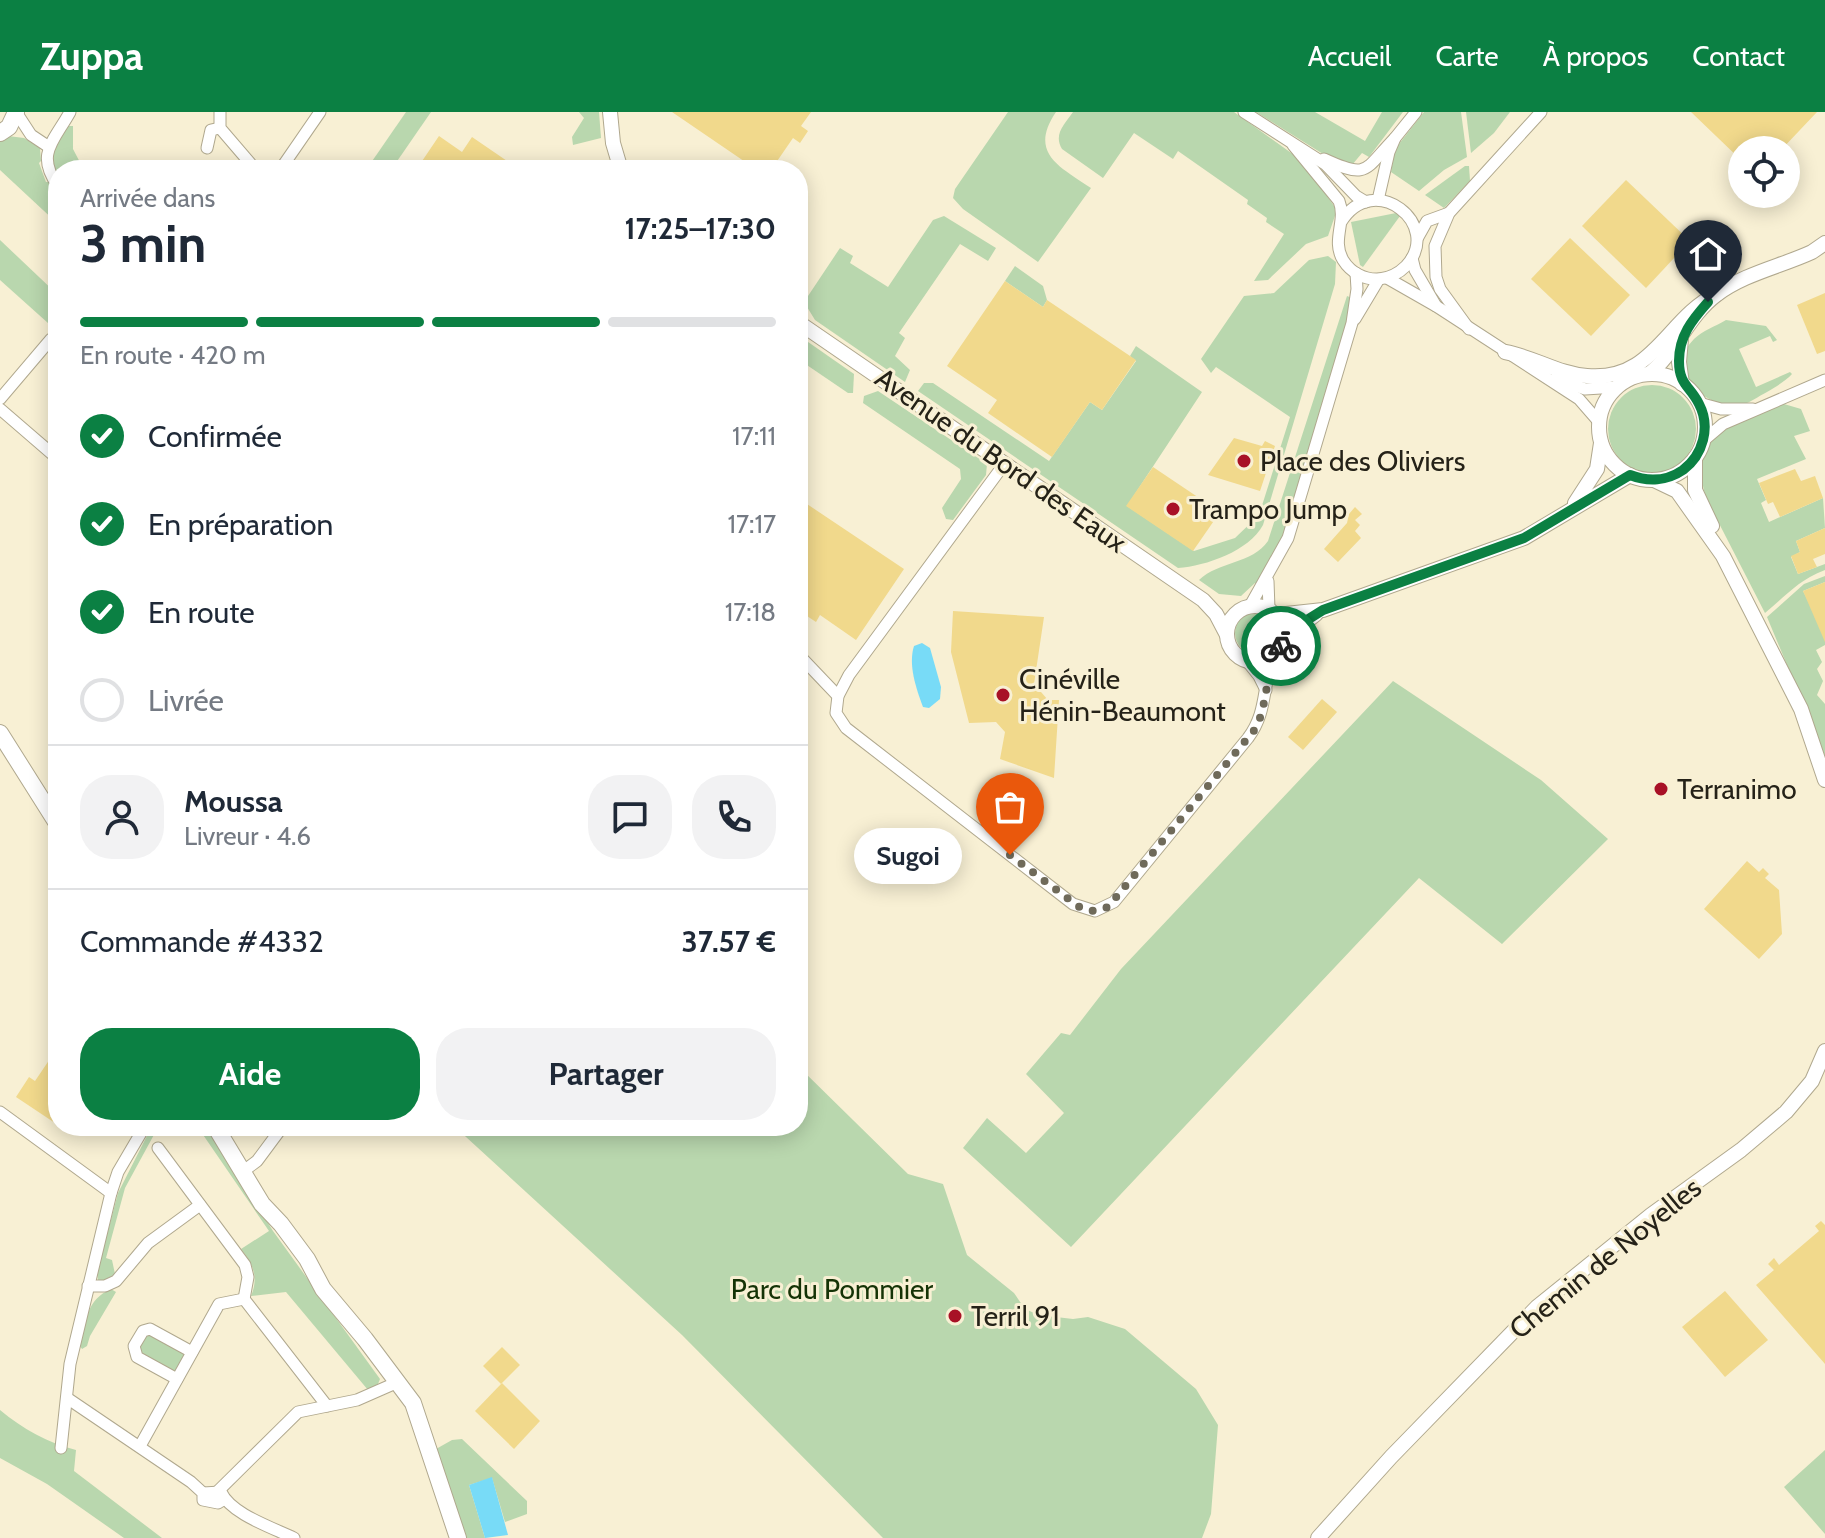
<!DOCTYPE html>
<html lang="fr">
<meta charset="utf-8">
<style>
body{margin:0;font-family:Cabin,sans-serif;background:#f2f2f3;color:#1f2937;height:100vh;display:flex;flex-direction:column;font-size:30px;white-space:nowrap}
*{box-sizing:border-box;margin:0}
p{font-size:26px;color:#747a83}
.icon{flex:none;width:44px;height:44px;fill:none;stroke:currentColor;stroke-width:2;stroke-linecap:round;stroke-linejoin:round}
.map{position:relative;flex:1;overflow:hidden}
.drawer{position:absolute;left:48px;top:48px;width:760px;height:976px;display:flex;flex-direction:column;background:#fff;border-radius:32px;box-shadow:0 4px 20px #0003}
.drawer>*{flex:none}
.controls{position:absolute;left:1728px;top:24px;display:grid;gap:16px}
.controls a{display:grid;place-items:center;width:72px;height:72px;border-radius:50%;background:#fff;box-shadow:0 4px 20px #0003;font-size:40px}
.pin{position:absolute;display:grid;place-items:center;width:68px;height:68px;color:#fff;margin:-82px -34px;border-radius:50% 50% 50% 0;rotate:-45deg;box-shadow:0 0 8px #0007}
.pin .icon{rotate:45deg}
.courier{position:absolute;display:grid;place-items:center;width:80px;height:80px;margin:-40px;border:6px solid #0b8043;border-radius:50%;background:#fff;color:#222;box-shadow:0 2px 10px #0007}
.bubble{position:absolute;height:56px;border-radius:28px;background:#fff;box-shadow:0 4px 20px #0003;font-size:26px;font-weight:800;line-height:56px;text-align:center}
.summary em{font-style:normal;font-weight:800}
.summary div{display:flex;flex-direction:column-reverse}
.summary{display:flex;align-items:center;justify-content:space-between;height:136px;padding:0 32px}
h1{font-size:52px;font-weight:800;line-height:60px}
.bar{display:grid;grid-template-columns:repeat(4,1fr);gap:12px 8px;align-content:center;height:96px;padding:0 32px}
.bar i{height:10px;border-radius:6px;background:#e0e1e3}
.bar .current{background:#0b8043}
.bar p{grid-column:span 4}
.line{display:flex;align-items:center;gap:20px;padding:0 32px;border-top:2px solid #e0e1e3}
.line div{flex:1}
.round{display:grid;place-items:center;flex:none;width:84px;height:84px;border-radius:32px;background:#f2f2f3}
ol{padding:0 32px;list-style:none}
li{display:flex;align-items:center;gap:24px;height:88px}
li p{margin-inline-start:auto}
li .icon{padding:8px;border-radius:50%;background:#0b8043;color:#fff;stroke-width:4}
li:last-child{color:#747a83}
li i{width:44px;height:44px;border:4px solid #e0e1e3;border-radius:50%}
.button{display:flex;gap:16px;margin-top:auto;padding:16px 32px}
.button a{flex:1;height:92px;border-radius:32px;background:#0b8043;color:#fff;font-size:32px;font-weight:800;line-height:92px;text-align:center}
.button a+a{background:#f2f2f3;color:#1f2937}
header{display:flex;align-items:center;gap:48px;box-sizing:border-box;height:112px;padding:0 40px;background:#0b8043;color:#fff}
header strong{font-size:38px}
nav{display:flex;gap:44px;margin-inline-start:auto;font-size:28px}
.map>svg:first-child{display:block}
.green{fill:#b9d7ae}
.water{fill:#78dbf7}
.building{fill:#f1d98c}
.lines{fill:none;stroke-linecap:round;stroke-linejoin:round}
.minor-casing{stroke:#b0a88e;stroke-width:13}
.tertiary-casing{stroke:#b0a88e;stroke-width:16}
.secondary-casing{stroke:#b0a88e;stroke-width:18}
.minor{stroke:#fff;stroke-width:11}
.tertiary{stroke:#fff;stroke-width:14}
.secondary{stroke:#fff;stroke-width:16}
.done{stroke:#6f6a5a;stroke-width:8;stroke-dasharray:0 14.4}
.route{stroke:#0b8043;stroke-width:10}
.poi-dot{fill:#a81126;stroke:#f8f0d4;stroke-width:3}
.labels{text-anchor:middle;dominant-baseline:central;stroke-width:6;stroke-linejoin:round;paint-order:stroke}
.street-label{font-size:28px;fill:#252218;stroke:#f8f0d4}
.poi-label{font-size:28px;fill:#252218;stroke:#f8f0d4;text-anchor:start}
.park-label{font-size:28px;fill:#153306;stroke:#f8f0d4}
</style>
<header>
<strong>Zuppa</strong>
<nav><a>Accueil</a><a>Carte</a><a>À propos</a><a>Contact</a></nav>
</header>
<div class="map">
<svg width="1825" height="1426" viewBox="0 0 1825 1426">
<rect width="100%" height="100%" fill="#f8f0d4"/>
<g class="green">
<path d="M406 0H431L391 58H366Z"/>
<path d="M579 0H599L601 26 573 33 572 25 584 6Z"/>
<path d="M1008 0H1056C1028 41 1060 55 1091 76L1038 150 963 97 953 86 955 77Z"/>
<path d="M1073 0H1234L1301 48 1337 98 1328 124 1306 132 1268 168 1254 169 1284 122 1266 110 1267 106 1247 92 1248 88 1178 39 1173 47 1134 21 1103 66 1062 37C1053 22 1065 12 1073 0Z"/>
<path d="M1256 0H1315L1365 29 1382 0H1403L1369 45 1362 41 1352 53 1331 47Z"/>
<path d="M1424 0H1461L1467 45 1444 58 1419 79 1391 60 1395 37Z"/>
<path d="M1466 0H1510L1494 21 1471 41Z"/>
<path d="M67 14H73V37L84 58H58V68C48 46 55 34 67 14Z"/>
<path d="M8 24 24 26 40 36 41 49 39 51 46 70H50L58 80V112L0 58V28Z"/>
<path d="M1465 54H1469L1470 69 1444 96 1425 83Z"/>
<path d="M1396 101 1400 104 1363 155 1360 153 1351 110Z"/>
<path d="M944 104 996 136 988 149 960 132 899 221 905 226 895 244 910 258 905 270 815 208 804 190 840 136 853 144 850 151 888 175 933 108Z"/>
<path d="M0 128 58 183V220L0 168Z"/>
<path d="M1328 144 1336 150 1335 172 1263 413C1249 439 1206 454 1178 456L918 279 924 271H933L1049 349 1090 290 1102 298 1136 249 1130 244 1136 234 1202 280 1127 394 1194 439 1235 426 1259 403 1290 305 1216 255 1211 261 1201 247 1244 184 1274 181 1309 148Z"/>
<path d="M1015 154 1043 174 1047 188 1043 195 1005 169Z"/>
<path d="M1347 184 1352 186 1350 206 1284 422 1259 472 1255 471 1241 484 1219 482 1199 468C1219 449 1252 452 1268 429Z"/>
<path d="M1726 208 1766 214 1777 228 1773 230 1770 224 1739 237 1756 275 1790 260 1792 262C1786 269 1775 275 1767 280 1759 284 1748 292 1739 294 1705 297 1663 258 1694 227 1702 219 1716 214 1726 208Z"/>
<path d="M798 223 854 262 853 281H848L798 247Z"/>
<circle cx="1652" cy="317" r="44"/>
<path d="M878 279 987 352 986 363 953 408 946 407 942 396 961 367 960 357 863 291 864 284Z"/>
<path d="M1784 292 1801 297 1810 319 1794 324 1806 347 1757 367 1766 388 1761 391 1769 410 1823 386 1825 416 1796 429 1800 440 1791 445 1798 462 1825 452V458C1797 469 1787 483 1765 501L1706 386C1686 321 1736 312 1784 292Z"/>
<path d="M1825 464V470L1803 479 1825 521V533L1816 538 1822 550 1817 557 1823 569 1817 583 1825 592V644L1767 505 1804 472Z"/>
<circle cx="1256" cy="521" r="21"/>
<path d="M1393 569 1541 668 1608 727 1502 832 1419 766 1071 1135 963 1036 987 1006 1026 1041 1064 1001 1026 962 1061 921 1070 923 1121 857Z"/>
<path d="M798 954 908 1062 943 1072 967 1143 1014 1181 1025 1197 1039 1203 1073 1207 1088 1205 1125 1217 1196 1277 1218 1313 1211 1402 1202 1426H883L682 1223 454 1014H798Z"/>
<path d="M152 1014H163L156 1019 125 1076 106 1146 112 1148 115 1162 107 1168H98L97 1161 118 1081Z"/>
<path d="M197 1014H207L273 1119 380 1267 378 1272 368 1278 286 1180 251 1184C259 1165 253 1152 241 1137L269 1119Z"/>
<path d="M111 1177 116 1180 90 1224 87 1234 82 1237 80 1234C86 1209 86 1188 111 1177Z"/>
<path d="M148 1220 188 1241 176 1262 138 1242 137 1238Z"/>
<path d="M0 1298C23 1317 48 1331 76 1338L74 1359 162 1426H124L47 1372 0 1346Z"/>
<path d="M462 1327 527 1389V1402L505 1410 492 1366 469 1373 485 1426H463L436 1337 452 1328Z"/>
<path d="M1825 1338V1422L1784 1375Z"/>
</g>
<g class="water">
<path d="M922 531 930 536 941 575 940 587 929 596 923 595C916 576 908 553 914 534Z"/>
<path d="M492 1365 508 1423 485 1426 469 1373Z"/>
</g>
<g class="building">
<path d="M672 0H811L801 14 808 19 800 31 793 26 771 58H757Z"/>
<path d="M1691 0H1817L1781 38H1742V49Z"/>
<path d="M439 24 462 40 472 25 510 51 505 58H416Z"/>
<path d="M1626 68 1690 129 1646 176 1582 114Z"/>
<path d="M1570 126 1630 183 1591 224 1531 167Z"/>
<path d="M1005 169 1043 195 1047 188 1136 248 1102 298 1090 290 1052 345 988 301 997 288 947 254Z"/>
<path d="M1825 181V239L1817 242 1797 193Z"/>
<path d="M1234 326 1262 334 1265 329 1275 334 1260 379 1208 363Z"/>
<path d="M1153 355 1220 400 1193 439 1126 394Z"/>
<path d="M1795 357 1801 369 1815 364 1823 386 1780 405 1773 390 1768 392 1759 371Z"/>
<path d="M798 386 904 457 856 528 820 503 816 510 798 498Z"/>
<path d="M1355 395 1362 402 1355 408 1360 413 1355 419 1361 426 1338 450 1324 437 1347 411 1349 402Z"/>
<path d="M1825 416V442L1813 447 1817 455 1798 462 1791 444 1800 440 1796 429Z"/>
<path d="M1825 470V530L1803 479Z"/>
<path d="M953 499 1044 505 1034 572 1048 588H1059L1054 666 1000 647 1005 620 996 610 969 611 951 540Z"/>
<path d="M1322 587 1337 600 1303 638 1288 625Z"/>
<path d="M1747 749 1759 760 1763 756 1769 762 1765 766 1779 778 1782 822 1759 847 1704 797Z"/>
<path d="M58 935V1013L16 985 29 965 35 969Z"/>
<path d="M1821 1109 1825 1113V1252L1756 1173 1774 1158 1768 1152 1774 1146 1779 1153 1819 1119 1815 1114Z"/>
<path d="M1725 1179 1768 1228 1725 1265 1682 1215Z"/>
<path d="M502 1235 520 1253 501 1272 483 1254Z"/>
<path d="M502 1271 540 1309 514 1337 475 1299Z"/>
</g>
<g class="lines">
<g class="minor-casing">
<g id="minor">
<path d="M16 0 31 23 49 35"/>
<path d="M220 0V16L256 58"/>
<path d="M1244 0 1325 52 1356 84 1366 90"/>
<path d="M1293 33 1339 89C1347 109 1331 128 1343 148 1351 161 1365 168 1379 167 1390 166 1399 161 1406 154 1444 113 1374 57 1341 110"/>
<path d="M207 36 211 18 220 16"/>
<path d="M1324 47C1369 68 1364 58 1395 26"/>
<path d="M280 58 320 0"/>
<path d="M58 74C35 42 54 29 70 0"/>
<path d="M1378 88 1389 40 1395 26 1416 0"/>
<path d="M1418 125 1427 109 1449 101"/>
<path d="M1412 146 1415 158 1436 194"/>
<path d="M1387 166 1436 194 1579 287 1599 310"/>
<path d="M1355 207 1379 167"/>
<path d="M1469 217 1440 177 1436 165 1435 134 1449 101 1541 0"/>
<path d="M1556 267 1585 277 1617 275"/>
<path d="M0 287 51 227"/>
<path d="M1699 291 1721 297H1753"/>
<path d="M0 297 58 347"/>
<path d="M1703 329 1723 312 1825 268"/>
<path d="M1005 351 849 563 838 584 836 601 846 616 1073 792 1095 799 1114 790 1248 626C1269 598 1261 572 1275 543"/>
<path d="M1268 469 1269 497"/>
<path d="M1250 494 1288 426 1352 211 1357 177 1356 161"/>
<path d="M798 542 838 584"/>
<path d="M1247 549 1259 564 1266 578"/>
<path d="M0 1000 111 1081"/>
<path d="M158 1036 245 1153 248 1165 244 1187"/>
<path d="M241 1061 257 1049 283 1014"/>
<path d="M88 1174H105L116 1169 148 1131 200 1093"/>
<path d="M244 1187 327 1294"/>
<path d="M177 1267 137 1245 134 1234 143 1219 150 1217 192 1240"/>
<path d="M67 1286 191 1370 203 1381V1388L218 1391 223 1388"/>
<path d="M140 1334 219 1192 244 1187"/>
<path d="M61 1336 70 1252 111 1081 118 1060 145 1014"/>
<path d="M218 1379 298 1300 357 1288 398 1270"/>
<path d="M203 1381 221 1380C231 1402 271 1415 294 1426"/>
</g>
</g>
<g class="tertiary-casing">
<g id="tertiary">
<path d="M610 0 613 31 621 58"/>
<path d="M798 210 1203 488 1216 502 1227 523"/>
<path d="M1681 227 1679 250 1682 272"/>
<path d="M1505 240C1534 245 1558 262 1587 264 1654 270 1667 206 1717 182"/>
<path d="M1649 262C1676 240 1688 204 1716 183 1743 162 1782 154 1812 140L1825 131"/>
<circle cx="1652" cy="315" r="53"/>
<path d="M1695 346V378L1712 414"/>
<path d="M1654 368 1677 379 1723 444 1801 597 1825 668"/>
<path d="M1575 391 1597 357 1601 331"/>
<circle cx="1255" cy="522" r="28"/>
<path d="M1277 503 1323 498 1524 426 1630 363"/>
<path d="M1283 528 1316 502"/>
<path d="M1318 1426 1391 1345 1537 1195 1651 1103 1741 1038 1786 1000 1812 969 1825 939"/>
</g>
</g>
<g class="secondary-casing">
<g id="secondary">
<path d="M0 21 9 15 16 0"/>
<path d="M0 621 58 713"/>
<path d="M215 1014 262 1092 281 1112 307 1147 323 1177 365 1227 413 1291 458 1426"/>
</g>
</g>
<use href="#minor" class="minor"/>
<use href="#tertiary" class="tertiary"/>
<use href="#secondary" class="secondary"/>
</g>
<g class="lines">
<path class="done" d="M1010 743 1082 797 1095 799 1108 795 1256 616C1269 588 1264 560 1281 534"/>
<path class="route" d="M1281 534 1299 513 1323 498 1524 426 1630 363C1648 370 1667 369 1683 358 1703 343 1711 315 1699 292 1690 274 1679 273 1679 249 1679 224 1692 208 1708 190"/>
</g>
<g class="poi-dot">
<circle cx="1244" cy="349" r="8"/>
<circle cx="1173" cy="397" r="8"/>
<circle cx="1003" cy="583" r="8"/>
<circle cx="1661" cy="677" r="8"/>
<circle cx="955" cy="1204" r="8"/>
</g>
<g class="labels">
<g class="street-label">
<text transform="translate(1001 348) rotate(35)">Avenue du Bord des Eaux</text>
<text transform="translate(1605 1146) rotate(-39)">Chemin de Noyelles</text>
</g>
<g class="poi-label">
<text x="1260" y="349">Place des Oliviers</text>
<text x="1189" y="397">Trampo Jump</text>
<text x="1019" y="567">Cinéville<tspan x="1019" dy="32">Hénin-Beaumont</tspan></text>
<text x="1677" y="677">Terranimo</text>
<text x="971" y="1204">Terril 91</text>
</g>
<g class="park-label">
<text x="832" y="1177">Parc du Pommier</text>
</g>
</g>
</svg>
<div class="controls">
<a><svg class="icon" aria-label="locate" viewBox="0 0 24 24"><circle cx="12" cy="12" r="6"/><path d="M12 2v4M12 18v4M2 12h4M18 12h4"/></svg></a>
</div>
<div class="pin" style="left:1010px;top:743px;background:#ea580c"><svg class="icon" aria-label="bag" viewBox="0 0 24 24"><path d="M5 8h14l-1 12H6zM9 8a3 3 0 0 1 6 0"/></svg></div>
<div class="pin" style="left:1708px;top:190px;background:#1f2937"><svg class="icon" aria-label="home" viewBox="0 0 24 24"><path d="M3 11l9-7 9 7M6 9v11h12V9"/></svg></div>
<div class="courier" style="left:1281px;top:534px"><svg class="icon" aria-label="bike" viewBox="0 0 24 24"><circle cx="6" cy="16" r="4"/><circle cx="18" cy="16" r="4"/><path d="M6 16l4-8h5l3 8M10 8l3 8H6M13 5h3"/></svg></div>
<div class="bubble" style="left:854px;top:716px;width:108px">Sugoi</div>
<section class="drawer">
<div class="summary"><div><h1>3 min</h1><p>Arrivée dans</p></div><em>17:25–17:30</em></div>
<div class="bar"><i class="current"></i><i class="current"></i><i class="current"></i><i></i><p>En route · 420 m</p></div>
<ol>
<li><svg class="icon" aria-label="check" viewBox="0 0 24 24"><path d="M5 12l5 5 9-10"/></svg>Confirmée<p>17:11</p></li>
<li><svg class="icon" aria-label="check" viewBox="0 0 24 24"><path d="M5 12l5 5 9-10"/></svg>En préparation<p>17:17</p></li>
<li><svg class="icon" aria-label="check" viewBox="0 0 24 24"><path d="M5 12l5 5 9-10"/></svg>En route<p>17:18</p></li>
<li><i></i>Livrée</li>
</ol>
<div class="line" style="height:144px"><a class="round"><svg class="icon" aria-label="person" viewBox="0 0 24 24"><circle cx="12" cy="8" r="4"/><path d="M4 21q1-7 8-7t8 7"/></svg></a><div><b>Moussa</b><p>Livreur · 4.6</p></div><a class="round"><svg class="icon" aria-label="chat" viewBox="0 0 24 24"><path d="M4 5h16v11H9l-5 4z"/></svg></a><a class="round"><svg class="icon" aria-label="phone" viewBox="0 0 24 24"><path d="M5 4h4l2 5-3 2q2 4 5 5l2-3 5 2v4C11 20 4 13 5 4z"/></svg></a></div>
<div class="line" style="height:104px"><div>Commande #4332</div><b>37.57 €</b></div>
<div class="button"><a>Aide</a><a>Partager</a></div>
</section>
</div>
